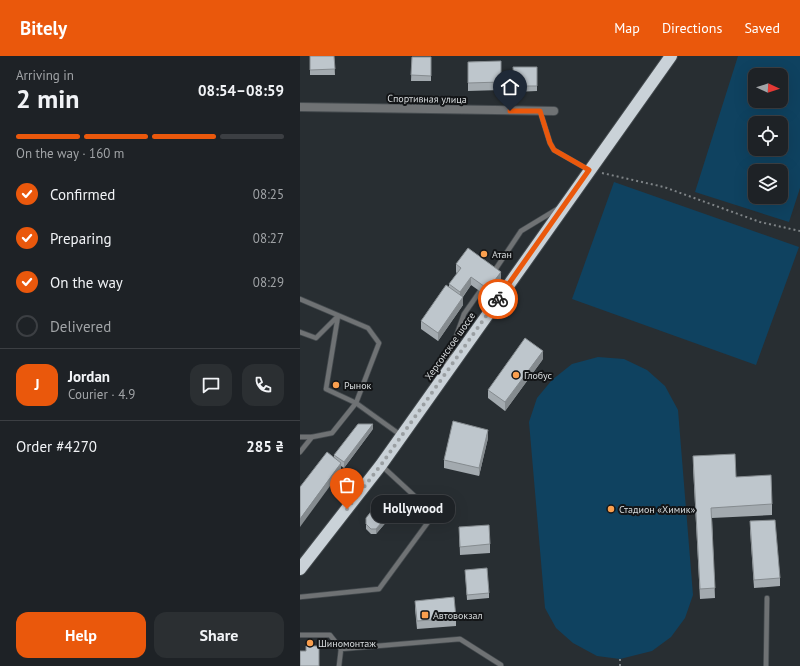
<!DOCTYPE html>
<meta charset="utf-8">
<style>
body{margin:0;font-family:"PT Sans",sans-serif;background:#2b2f32;color:#f1f3f6;height:100vh;display:flex;flex-direction:column;font-size:15px;white-space:nowrap}
*{box-sizing:border-box;margin:0}
p{font-size:13px;color:#a1a4a7}
.icon{flex:none;width:22px;height:22px;fill:none;stroke:currentColor;stroke-width:2;stroke-linecap:round;stroke-linejoin:round}
.map{position:relative;flex:1;overflow:hidden}
.sheet{display:flex;flex-direction:column;background:#1e2226;width:300px}
.sheet>*{flex:none}
.needle{width:26px;rotate:93deg}
.tools{position:absolute;left:448px;top:12px;display:grid;gap:8px}
.tools a{display:grid;place-items:center;width:40px;height:40px;border-radius:8px;background:#1e2226;box-shadow:0 4px 16px #0002,0 0 0 1px #3c3f43;font-size:20px}
.pin{position:absolute;display:grid;place-items:center;width:34px;height:34px;color:#fff;margin:-41px -17px;border-radius:50% 50% 50% 0;rotate:-45deg;box-shadow:0 0 4px #0007}
.pin .icon{rotate:45deg}
.courier{position:absolute;display:grid;place-items:center;width:40px;height:40px;margin:-20px;border:3px solid #ea580c;border-radius:50%;background:#fff;color:#222;box-shadow:0 1px 5px #0007}
.bubble{position:absolute;height:28px;border-radius:12px;background:#1e2226;box-shadow:0 4px 16px #0002,0 0 0 1px #3c3f43;font-size:13px;font-weight:800;line-height:28px;text-align:center}
.head em{font-style:normal;font-weight:800}
.head div{display:flex;flex-direction:column-reverse}
.head{display:flex;align-items:center;justify-content:space-between;height:68px;padding:0 16px}
h1{font-size:26px;font-weight:800;line-height:30px}
.bar{display:grid;grid-template-columns:repeat(4,1fr);gap:6px 4px;align-content:center;height:48px;padding:0 16px}
.bar i{height:5px;border-radius:3px;background:#3c3f43}
.bar .on{background:#ea580c}
.bar p{grid-column:span 4}
.line{display:flex;align-items:center;gap:10px;padding:0 16px;border-top:1px solid #3c3f43}
.line div{flex:1}
.round{display:grid;place-items:center;flex:none;width:42px;height:42px;border-radius:12px;background:#2b2f32}
ol{padding:0 16px;list-style:none}
li{display:flex;align-items:center;gap:12px;height:44px}
li p{margin-inline-start:auto}
li .icon{padding:4px;border-radius:50%;background:#ea580c;color:#fff;stroke-width:4}
li:last-child{color:#a1a4a7}
li i{width:22px;height:22px;border:2px solid #3c3f43;border-radius:50%}
.action{display:flex;gap:8px;margin-top:auto;padding:8px 16px}
.action a{flex:1;height:46px;border-radius:12px;background:#ea580c;color:#fff;font-size:16px;font-weight:800;line-height:46px;text-align:center}
.action a+a{background:#2b2f32;color:#f1f3f6}
header{display:flex;align-items:center;gap:24px;box-sizing:border-box;height:56px;padding:0 20px;background:#ea580c;color:#fff}
header strong{font-size:19px}
nav{display:flex;gap:22px;margin-inline-start:auto;font-size:14px}
main{display:flex;flex:1;min-height:0}
.map>svg:first-child{display:block}
.pitch{fill:#0f4260;fill-rule:evenodd}
.lines{fill:none;stroke-linecap:round;stroke-linejoin:round}
.lane-casing{stroke:#444a4e;stroke-width:6}
.street-casing{stroke:#444a4e;stroke-width:10}
.highway-casing{stroke:#444a4e;stroke-width:14}
.path{stroke:#7f8487;stroke-width:2;stroke-dasharray:2 3;stroke-linecap:butt}
.lane{stroke:#6f7274;stroke-width:4.5}
.street{stroke:#6f7274;stroke-width:8}
.highway{stroke:#cad2d8;stroke-width:12}
.wall{fill:#a3aaaf}
.shaded-wall{fill:#858b8f}
.building{fill:#bec6cc;stroke:#858b8f}
.done{stroke:#9a9fa2;stroke-width:4;stroke-dasharray:0 7.2}
.route{stroke:#ea580c;stroke-width:5}
.poi-dot{fill:#fa9f4e;stroke:#131517;stroke-width:1.5}
.labels{text-anchor:middle;dominant-baseline:central;stroke-width:4;stroke-linejoin:round;paint-order:stroke}
.street-label{font-size:10px;fill:#d8dcde;stroke:#131517}
.poi-label{font-size:10px;fill:#d8dcde;stroke:#131517;text-anchor:start}
</style>
<header>
<strong>Bitely</strong>
<nav><a>Map</a><a>Directions</a><a>Saved</a></nav>
</header>
<main>
<section class="sheet">
<div class="head"><div><h1>2 min</h1><p>Arriving in</p></div><em>08:54–08:59</em></div>
<div class="bar"><i class="on"></i><i class="on"></i><i class="on"></i><i></i><p>On the way · 160 m</p></div>
<ol>
<li><svg class="icon" aria-label="check" viewBox="0 0 24 24"><path d="M5 12l5 5 9-10"/></svg>Confirmed<p>08:25</p></li>
<li><svg class="icon" aria-label="check" viewBox="0 0 24 24"><path d="M5 12l5 5 9-10"/></svg>Preparing<p>08:27</p></li>
<li><svg class="icon" aria-label="check" viewBox="0 0 24 24"><path d="M5 12l5 5 9-10"/></svg>On the way<p>08:29</p></li>
<li><i></i>Delivered</li>
</ol>
<div class="line" style="height:72px"><b class="round" style="background:#ea580c;color:#fff">J</b><div><b>Jordan</b><p>Courier · 4.9</p></div><a class="round"><svg class="icon" aria-label="chat" viewBox="0 0 24 24"><path d="M4 5h16v11H9l-5 4z"/></svg></a><a class="round"><svg class="icon" aria-label="phone" viewBox="0 0 24 24"><path d="M5 4h4l2 5-3 2q2 4 5 5l2-3 5 2v4C11 20 4 13 5 4z"/></svg></a></div>
<div class="line" style="height:52px"><div>Order #4270</div><b>285 ₴</b></div>
<div class="action"><a>Help</a><a>Share</a></div>
</section>
<div class="map">
<svg width="500" height="610" viewBox="0 0 500 610">
<rect width="100%" height="100%" fill="#282e32"/>
<g class="pitch">
<path d="M438 0H500V132L489 166 395 136ZM455 19H481V45H455ZM455 67H481V93H455ZM455 115H481V141H455Z"/>
<path d="M314 126 499 191 456 309 272 243Z"/>
<path d="M298 301 324 303 347 314 365 330 378 354 393 539 385 562 371 581 352 595 320 603 297 600 273 587 256 572 245 552 229 366 237 342 252 324 272 308Z"/>
</g>
<g class="lines">
<g class="lane-casing">
<g id="lane">
<path d="M240 55 250 87 254 94 289 114"/>
<path d="M193 217 221 175 259 152"/>
<path d="M0 243 68 272 79 287 56 347 102 380"/>
<path d="M0 276 16 282 38 260 26 333 56 347 32 377 12 381 0 396"/>
<path d="M146 309 164 258 183 231"/>
<path d="M0 381H12"/>
<path d="M0 541 79 533 134 458 82 410"/>
<path d="M0 579H30L41 593"/>
<path d="M39 610 41 593 160 583 201 609V610"/>
<path d="M466 610 467 542"/>
</g>
</g>
<g class="street-casing">
<path id="street" d="M0 51 254 55"/>
</g>
<g class="highway-casing">
<path id="highway" d="M0 513 81 409 371 0"/>
</g>
<g class="path">
<path d="M302 117 364 131 460 166 500 175"/>
<path d="M320 610V603"/>
</g>
<use href="#lane" class="lane"/>
<use href="#street" class="street"/>
<use href="#highway" class="highway"/>
</g>
<g class="wall">
<path d="M10 0H34L35 19H10Z"/>
<path d="M112 1H131V25H111Z"/>
<path d="M201 5V34L168 35V6Z"/>
<path d="M213 11H237V35L214 36Z"/>
<path d="M156 208 201 224 188 241 171 229 163 241V249L138 285 121 273V265L149 232V228L157 218 156 216Z"/>
<path d="M243 303 205 355 188 342V334Z"/>
<path d="M73 373 44 412 41 410V415L34 401V399Z"/>
<path d="M188 382 179 420 144 412V404Z"/>
<path d="M393 400 436 421 472 448V459L412 462 415 542 400 543 393 411Z"/>
<path d="M94 457 76 478H71L66 473V468Z"/>
<path d="M450 465 480 522V530L454 532 450 474Z"/>
<path d="M159 471 190 488V497L160 499Z"/>
<path d="M165 514 189 537V542L167 544Z"/>
<path d="M115 545 156 562V570L117 573 115 553Z"/>
</g>
<g class="shaded-wall">
<path d="M201 216V224L188 241V233Z"/>
<path d="M171 221V229L160 244V236Z"/>
<path d="M163 241V249L138 285V277Z"/>
<path d="M243 295V303L205 355V346Z"/>
<path d="M73 368V373L44 412V406Z"/>
<path d="M188 374V382L179 420V412Z"/>
<path d="M41 407V415L0 471V463Z"/>
<path d="M94 452V457L76 478V473Z"/>
</g>
<g class="building">
<path d="M10 0H34L35 13 10 14Z"/>
<path d="M112 1H131V20L111 19Z"/>
<path d="M201 5V26L168 27V6Z"/>
<path d="M213 11H237V30H214Z"/>
<path d="M168 192 201 216 188 233 171 221 160 236 149 228 161 212 156 208Z"/>
<path d="M146 229 163 241 138 277 121 265Z"/>
<path d="M225 282 243 295 205 346 188 334Z"/>
<path d="M153 365 188 374 179 412 144 404Z"/>
<path d="M58 368H73L44 406 34 399Z"/>
<path d="M27 396 41 407 0 463V431Z"/>
<path d="M435 398 436 421 471 419 472 448 411 452 415 532 400 533 393 400Z"/>
<path d="M88 442 93 446 94 452 76 473H71L66 468V462L81 443Z"/>
<path d="M475 464 480 522 454 524 450 465Z"/>
<path d="M189 469 190 488 160 491 159 471Z"/>
<path d="M187 512 189 537 167 539 165 514Z"/>
<path d="M154 541 156 562 117 565 115 545Z"/>
<path d="M6 590H19V610H0V595H6Z"/>
</g>
<g class="lines">
<path class="done" d="M47 453 81 409 198 243"/>
<path class="route" d="M198 243 289 114 254 94 250 87 240 55H210"/>
</g>
<g class="poi-dot">
<circle cx="184" cy="198" r="4"/>
<circle cx="216" cy="319" r="4"/>
<circle cx="36" cy="329" r="4"/>
<circle cx="311" cy="453" r="4"/>
<rect x="121" y="555" width="8" height="8" rx="2"/>
<circle cx="10" cy="587" r="4"/>
</g>
<g class="labels">
<g class="street-label">
<text transform="translate(127 43) rotate(1)">Спортивная улица</text>
<text transform="translate(150 290) rotate(-55)">Херсонское шоссе</text>
</g>
<g class="poi-label">
<text x="192" y="198">Атан</text>
<text x="224" y="319">Глобус</text>
<text x="44" y="329">Рынок</text>
<text x="319" y="453">Стадион «Химик»</text>
<text x="133" y="559">Автовокзал</text>
<text x="18" y="587">Шиномонтаж</text>
</g>
</g>
</svg>
<div class="tools">
<a><svg class="needle" viewBox="-14 -14 28 28"><path d="M0-13l5 13h-10z" fill="#e53935"/><path d="M0 13l5-13h-10z" fill="#a1a4a7"/></svg></a>
<a><svg class="icon" aria-label="locate" viewBox="0 0 24 24"><circle cx="12" cy="12" r="6"/><path d="M12 2v4M12 18v4M2 12h4M18 12h4"/></svg></a>
<a><svg class="icon" aria-label="layers" viewBox="0 0 24 24"><path d="M12 4l9 5-9 5-9-5zM3 14l9 5 9-5"/></svg></a>
</div>
<div class="pin" style="left:47px;top:453px;background:#ea580c"><svg class="icon" aria-label="bag" viewBox="0 0 24 24"><path d="M5 8h14l-1 12H6zM9 8a3 3 0 0 1 6 0"/></svg></div>
<div class="pin" style="left:210px;top:55px;background:#1f2937"><svg class="icon" aria-label="home" viewBox="0 0 24 24"><path d="M3 11l9-7 9 7M6 9v11h12V9"/></svg></div>
<div class="courier" style="left:198px;top:243px"><svg class="icon" aria-label="bike" viewBox="0 0 24 24"><circle cx="6" cy="16" r="4"/><circle cx="18" cy="16" r="4"/><path d="M6 16l4-8h5l3 8M10 8l3 8H6M13 5h3"/></svg></div>
<div class="bubble" style="left:71px;top:439px;width:84px">Hollywood</div>
</div>
</main>
